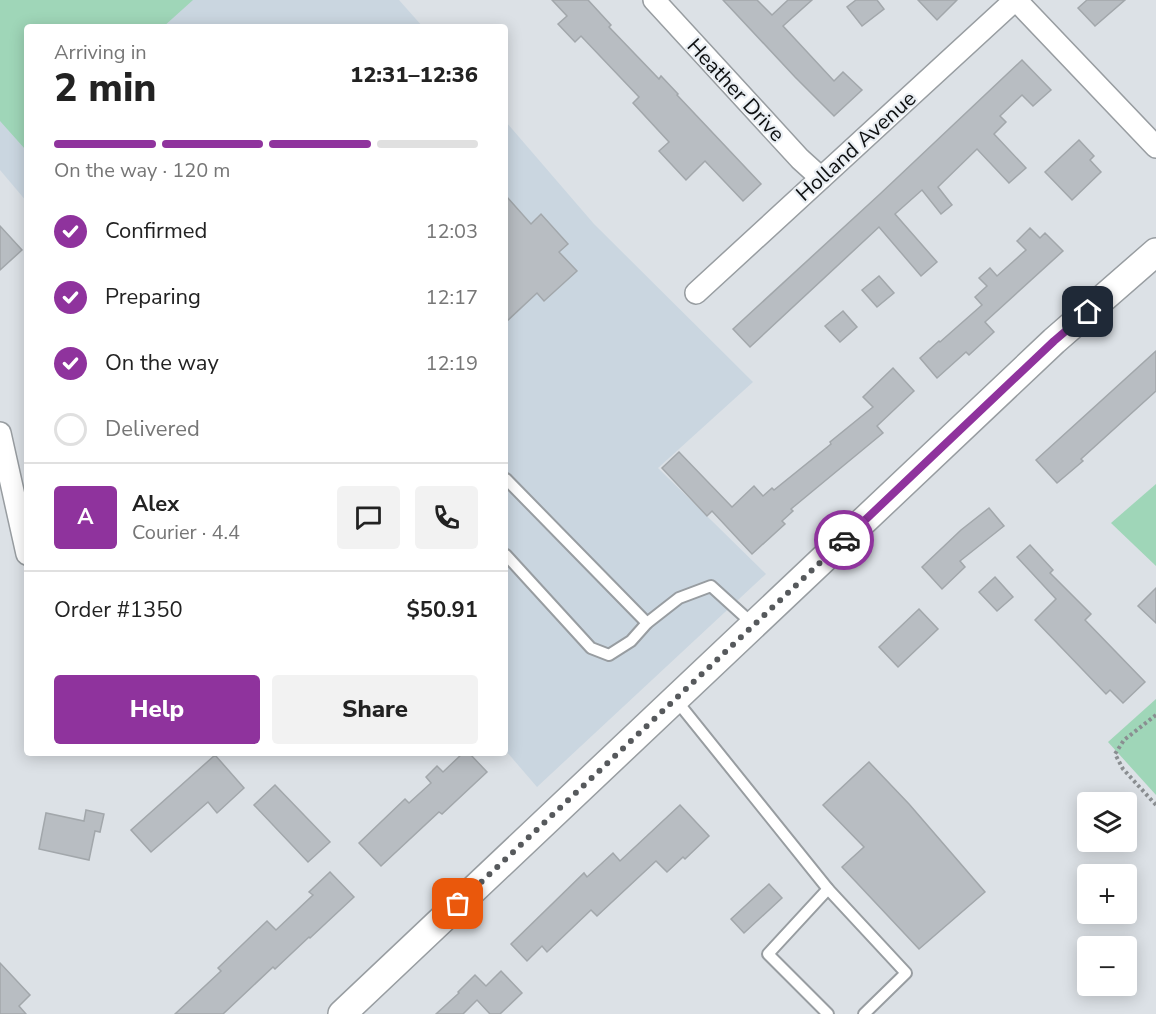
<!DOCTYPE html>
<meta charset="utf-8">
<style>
body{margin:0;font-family:"Nunito Sans",sans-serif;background:#f2f2f2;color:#222;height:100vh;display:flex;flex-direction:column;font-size:22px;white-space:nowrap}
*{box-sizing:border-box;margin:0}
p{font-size:20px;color:#767676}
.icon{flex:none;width:33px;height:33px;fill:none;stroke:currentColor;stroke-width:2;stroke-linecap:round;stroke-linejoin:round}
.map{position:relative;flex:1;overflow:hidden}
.details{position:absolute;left:24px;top:24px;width:484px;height:732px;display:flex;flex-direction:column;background:#fff;border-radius:6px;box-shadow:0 3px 15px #0003}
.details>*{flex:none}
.controls{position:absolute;left:1077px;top:792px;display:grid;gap:12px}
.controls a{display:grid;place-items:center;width:60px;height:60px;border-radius:6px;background:#fff;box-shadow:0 3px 15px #0003;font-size:30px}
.pin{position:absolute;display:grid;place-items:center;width:51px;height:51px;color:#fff;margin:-26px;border-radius:12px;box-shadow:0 3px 9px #0006}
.courier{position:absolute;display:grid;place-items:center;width:60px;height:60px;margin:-30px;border:4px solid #8f339d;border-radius:50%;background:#fff;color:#222;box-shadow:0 2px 8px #0007}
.head em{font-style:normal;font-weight:800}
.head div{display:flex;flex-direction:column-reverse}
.head{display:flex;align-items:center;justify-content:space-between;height:102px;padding:0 30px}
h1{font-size:39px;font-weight:800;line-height:45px}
.bar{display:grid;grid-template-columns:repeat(4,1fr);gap:9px 6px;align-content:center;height:72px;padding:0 30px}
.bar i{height:8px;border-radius:4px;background:#e0e0e0}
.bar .active{background:#8f339d}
.bar p{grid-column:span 4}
.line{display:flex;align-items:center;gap:15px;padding:0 30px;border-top:2px solid #e0e0e0}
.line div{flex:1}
.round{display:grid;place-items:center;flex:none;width:63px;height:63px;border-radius:6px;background:#f2f2f2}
ol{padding:0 30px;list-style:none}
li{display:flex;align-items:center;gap:18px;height:66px}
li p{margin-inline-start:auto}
li .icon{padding:6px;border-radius:50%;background:#8f339d;color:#fff;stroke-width:4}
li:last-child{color:#767676}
li i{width:33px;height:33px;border:3px solid #e0e0e0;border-radius:50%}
.cta{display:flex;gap:12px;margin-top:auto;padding:12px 30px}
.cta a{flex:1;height:69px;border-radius:6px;background:#8f339d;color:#fff;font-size:24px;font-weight:800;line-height:69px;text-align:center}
.cta a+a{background:#f2f2f2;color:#222}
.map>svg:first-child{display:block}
.built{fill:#cad6e0}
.green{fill:#9fd6b8}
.building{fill:#b8bdc2;stroke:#a2a7ab;stroke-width:1.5}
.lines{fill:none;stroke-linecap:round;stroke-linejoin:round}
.service-casing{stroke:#989da1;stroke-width:14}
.minor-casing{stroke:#989da1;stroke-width:24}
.tertiary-casing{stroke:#989da1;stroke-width:30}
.path{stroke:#8a8e91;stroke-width:4;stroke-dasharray:3 3;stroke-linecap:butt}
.service{stroke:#fff;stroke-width:10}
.minor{stroke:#fff;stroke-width:21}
.tertiary{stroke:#fff;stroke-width:27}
.done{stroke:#56595c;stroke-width:6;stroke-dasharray:0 10.8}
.route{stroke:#8f339d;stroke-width:8}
.labels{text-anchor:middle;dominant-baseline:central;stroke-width:4.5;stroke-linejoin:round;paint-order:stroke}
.street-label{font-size:21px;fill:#0e1011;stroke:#e9eef3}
</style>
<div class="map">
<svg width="1156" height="1014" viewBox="0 0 1156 1014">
<rect width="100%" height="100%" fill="#dce1e6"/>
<g class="built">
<path d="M0 0H399L423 27H27V202L0 170Z"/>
<path d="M506 122 594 224 753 382 658 468 766 574 537 787 506 751Z"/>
</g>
<g class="green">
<path d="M0 0H193L163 27H27V147L25 149 0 121Z"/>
<path d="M1156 484V566L1111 523Z"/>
<path d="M1156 699V795L1108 742Z"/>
</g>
<g class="building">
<path d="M552 0H588L611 25 609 27 659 79 661 76 678 94 677 95 761 184 743 201 705 161 686 180 659 151 669 142 633 103 639 97 581 36 575 42 558 24 567 16Z"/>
<path d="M723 0H757L772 15 788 0H812L783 26 834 81 843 72 862 90 834 116 795 77Z"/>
<path d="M856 0H877L884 9 862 26 847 7Z"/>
<path d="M918 0H957L937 20Z"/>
<path d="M1087 0H1125L1095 26 1078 8Z"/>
<path d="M1022 60 1051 90 1033 106 1022 95 1000 116 1006 122 994 134 1026 168 1009 183 977 149 938 187 952 205 941 214 922 190 895 214 937 262 921 276 879 227 750 347 733 329 880 194Z"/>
<path d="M1079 140 1094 156 1090 160 1101 172 1072 200 1045 172Z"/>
<path d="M506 196 531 224 541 214 568 244 559 252 577 271 544 301 537 293 506 322Z"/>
<path d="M0 226 22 250 0 270Z"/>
<path d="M1030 228 1040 238 1045 233 1063 251 985 322 994 332 969 355 966 352 937 378 920 358 939 341 940 342 982 305 975 297 987 286 979 278 990 268 997 276 1026 250 1017 241Z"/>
<path d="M879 276 894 293 877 307 862 290Z"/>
<path d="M843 311 857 327 840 342 825 326Z"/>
<path d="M1156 351V391L1081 459 1083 461 1057 483 1036 460Z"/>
<path d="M893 368 914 391 877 426 883 433 791 509 793 511 782 521 785 524 752 554 712 511 707 516 662 468 679 452 732 507 754 486 763 496 772 488 774 490 831 444 830 442 873 407 863 397Z"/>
<path d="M989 508 1004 526 960 561 965 567 942 589 922 567 961 530Z"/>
<path d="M1030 545 1053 570 1050 573 1091 614 1085 620 1145 682 1123 703 1110 690 1106 694 1035 620 1056 599 1017 557Z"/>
<path d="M995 577 1013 597 997 611 979 592Z"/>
<path d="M1156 588V623L1138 606Z"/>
<path d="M919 609 938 629 898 667 879 647Z"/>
<path d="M463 753H469L487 772 442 814 439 812 381 866 359 843 405 799 409 803 431 783 426 777 437 766 443 772Z"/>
<path d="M215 755 244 788 217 813 208 802 151 852 131 830Z"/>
<path d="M869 762 909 804 985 892 919 949 842 867 864 847 823 805Z"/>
<path d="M275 785 330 842 308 862 254 805Z"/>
<path d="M680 805 709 836 685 859 683 857 667 872 656 861 597 916 591 910 547 952 542 946 527 961 511 944 584 873 587 877 613 853 620 861Z"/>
<path d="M86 810 104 814 100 832 95 831 89 860 39 849 46 813 84 821Z"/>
<path d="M330 872 354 897 310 938 309 937 275 969 273 967 223 1014H175L221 971 218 968 267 921 276 930 313 895 309 892Z"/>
<path d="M769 884 782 898 744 933 731 919Z"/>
<path d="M0 963 30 995 19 1006 26 1014H0Z"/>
<path d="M501 971 522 993 500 1014H490L477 1000 463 1014H436L459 993 458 992 475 975 486 986Z"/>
</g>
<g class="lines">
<g class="service-casing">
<g id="service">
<path d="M506 479 647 623"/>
<path d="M506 555 591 648 609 655 631 641 647 623 679 598 711 586 754 625"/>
<path d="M676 700 828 889 906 973 864 1014"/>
<path d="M828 1014 768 954 828 889"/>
</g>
</g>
<g class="minor-casing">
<g id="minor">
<path d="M654 0 800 159 821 178"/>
<path d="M1016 0 1156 147"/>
<path d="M696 293 1015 0"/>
<path d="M0 433 27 554"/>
</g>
</g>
<g class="tertiary-casing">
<path id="tertiary" d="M342 1014 1054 341 1156 252"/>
</g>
<path class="path" d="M1156 715 1124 740 1115 754 1123 769 1156 805"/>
<use href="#service" class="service"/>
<use href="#minor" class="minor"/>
<use href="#tertiary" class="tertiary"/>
</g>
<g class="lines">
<path class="done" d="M458 904 844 540"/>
<path class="route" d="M844 540 1054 341 1088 312"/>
</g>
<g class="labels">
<g class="street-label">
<text transform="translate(736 90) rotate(47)">Heather Drive</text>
<text transform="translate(856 146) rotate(-42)">Holland Avenue</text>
</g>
</g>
</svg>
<div class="controls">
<a><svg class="icon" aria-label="layers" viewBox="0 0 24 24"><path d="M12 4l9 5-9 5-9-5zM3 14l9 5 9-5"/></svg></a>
<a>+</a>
<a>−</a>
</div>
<div class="pin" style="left:458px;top:904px;background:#ea580c"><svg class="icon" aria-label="bag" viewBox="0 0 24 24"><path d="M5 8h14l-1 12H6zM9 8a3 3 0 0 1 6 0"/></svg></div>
<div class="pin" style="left:1088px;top:312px;background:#1f2937"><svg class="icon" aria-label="home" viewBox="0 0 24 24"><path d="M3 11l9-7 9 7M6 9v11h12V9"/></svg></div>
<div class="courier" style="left:844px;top:540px"><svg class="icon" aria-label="car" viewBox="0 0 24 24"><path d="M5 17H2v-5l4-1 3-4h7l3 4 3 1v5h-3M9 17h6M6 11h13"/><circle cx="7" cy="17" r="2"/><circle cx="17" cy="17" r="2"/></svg></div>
<section class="details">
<div class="head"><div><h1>2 min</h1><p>Arriving in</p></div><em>12:31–12:36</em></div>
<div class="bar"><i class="active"></i><i class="active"></i><i class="active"></i><i></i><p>On the way · 120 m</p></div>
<ol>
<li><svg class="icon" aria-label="check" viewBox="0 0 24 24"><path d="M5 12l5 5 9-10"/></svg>Confirmed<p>12:03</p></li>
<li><svg class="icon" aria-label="check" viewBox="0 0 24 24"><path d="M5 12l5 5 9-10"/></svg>Preparing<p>12:17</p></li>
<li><svg class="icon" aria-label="check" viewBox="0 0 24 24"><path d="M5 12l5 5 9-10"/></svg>On the way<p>12:19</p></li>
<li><i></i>Delivered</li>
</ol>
<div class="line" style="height:108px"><b class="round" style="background:#8f339d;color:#fff">A</b><div><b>Alex</b><p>Courier · 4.4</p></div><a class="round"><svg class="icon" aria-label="chat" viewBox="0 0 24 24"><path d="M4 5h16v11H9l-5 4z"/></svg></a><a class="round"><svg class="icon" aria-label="phone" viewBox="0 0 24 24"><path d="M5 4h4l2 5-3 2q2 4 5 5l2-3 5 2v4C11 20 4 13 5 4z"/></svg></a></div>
<div class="line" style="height:78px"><div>Order #1350</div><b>$50.91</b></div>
<div class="cta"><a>Help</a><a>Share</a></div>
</section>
</div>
